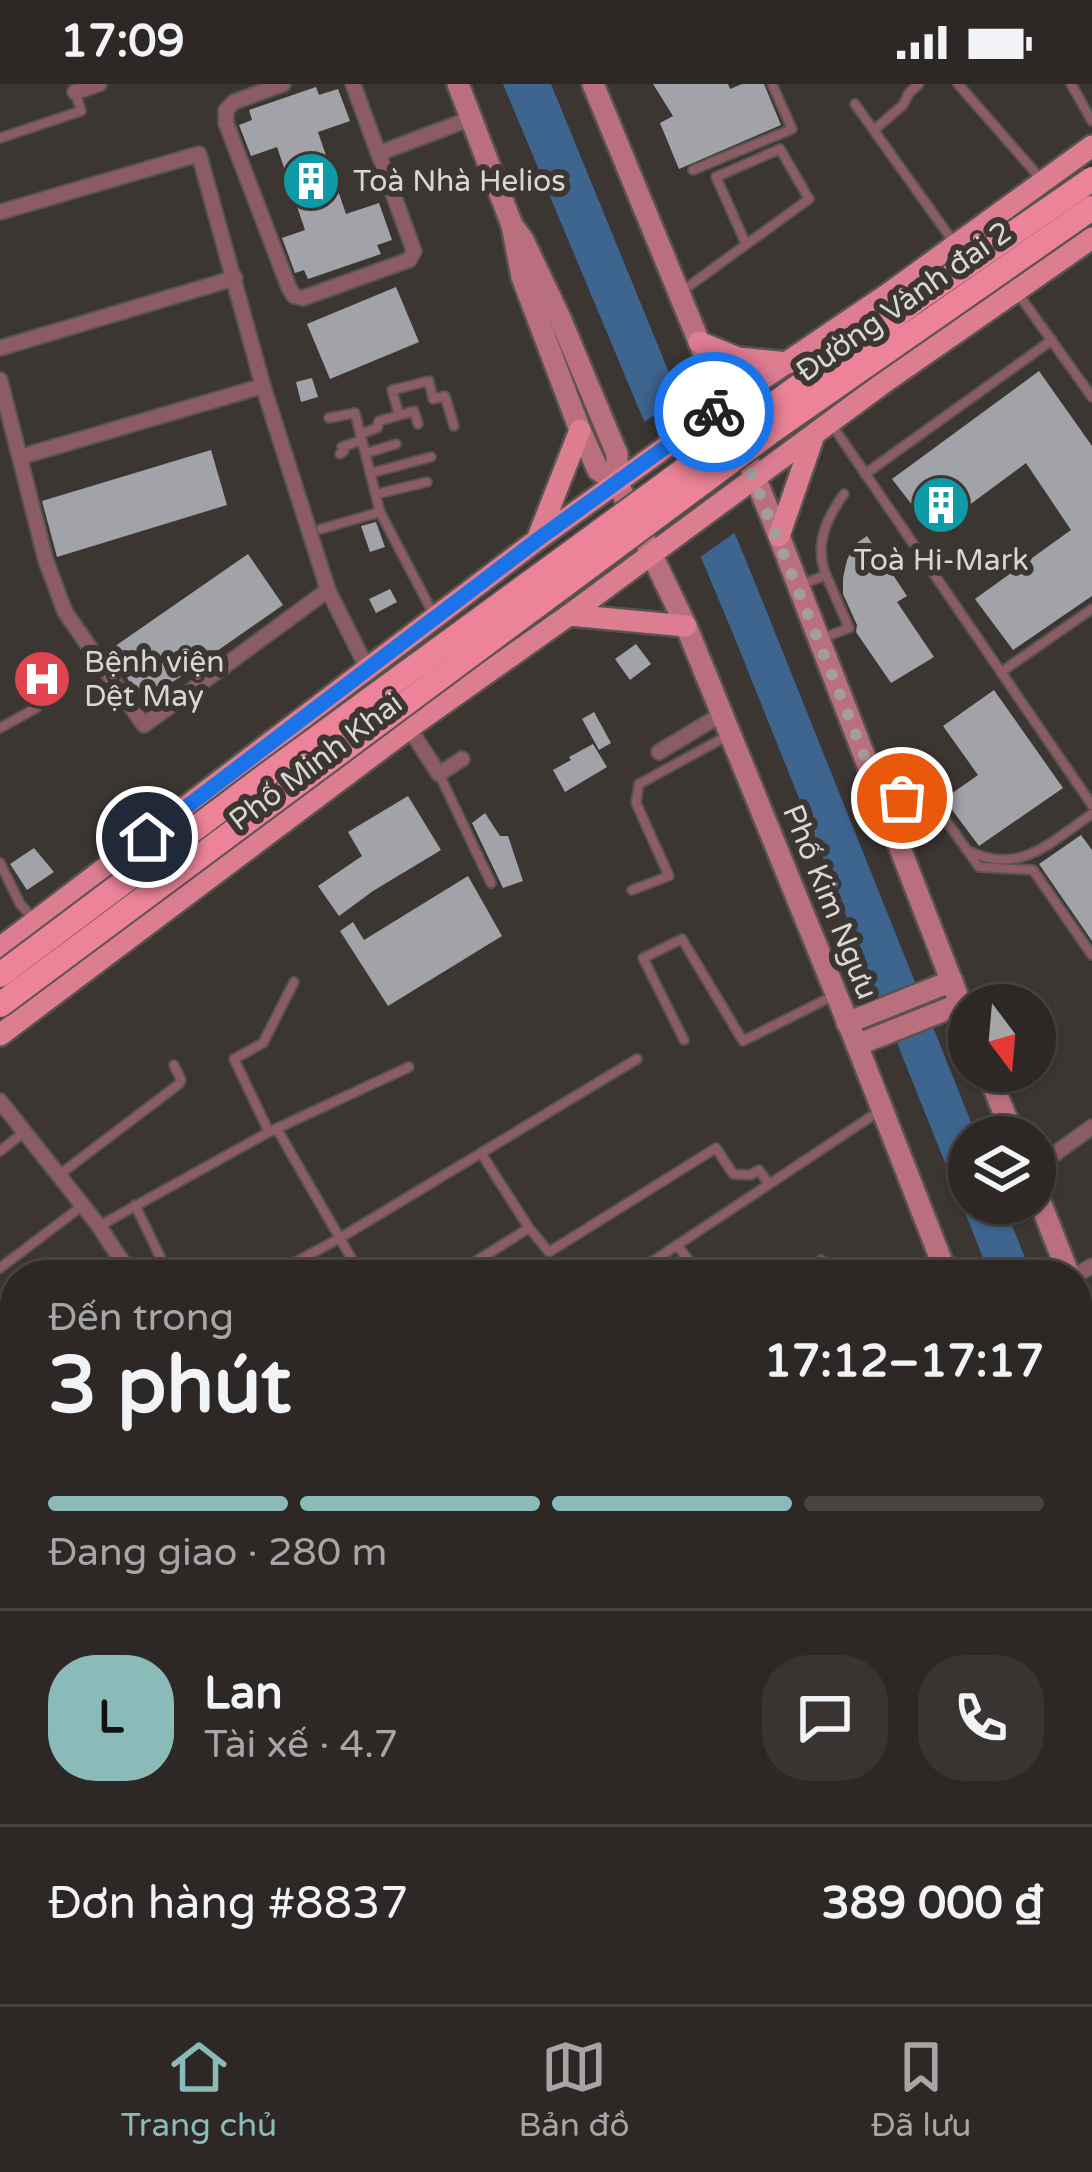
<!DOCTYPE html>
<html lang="vi">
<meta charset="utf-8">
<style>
body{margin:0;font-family:"Varela Round",sans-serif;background:#393432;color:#f1f3f6;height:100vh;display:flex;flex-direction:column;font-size:45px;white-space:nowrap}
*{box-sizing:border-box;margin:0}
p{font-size:39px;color:#a7a6a7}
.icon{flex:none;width:66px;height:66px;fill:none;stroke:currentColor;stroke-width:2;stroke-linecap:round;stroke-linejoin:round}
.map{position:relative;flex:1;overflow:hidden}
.sheet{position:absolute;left:0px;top:1176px;width:1092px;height:744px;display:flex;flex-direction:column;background:#2d2826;border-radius:48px 48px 0 0;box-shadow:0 3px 9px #0004,0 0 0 3px #484443}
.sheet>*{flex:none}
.needle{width:78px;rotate:164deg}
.controls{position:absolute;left:948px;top:900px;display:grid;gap:24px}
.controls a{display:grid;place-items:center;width:108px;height:108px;border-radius:50%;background:#2d2826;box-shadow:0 3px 9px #0004,0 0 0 3px #484443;font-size:60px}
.pin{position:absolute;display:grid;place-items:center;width:102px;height:102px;color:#fff;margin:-51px;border:6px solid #fff;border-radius:50%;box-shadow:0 3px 12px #0007}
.courier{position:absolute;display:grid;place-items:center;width:120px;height:120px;margin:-60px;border:9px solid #1a73e8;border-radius:50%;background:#fff;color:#222;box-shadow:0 3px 15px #0007}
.headline em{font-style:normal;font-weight:800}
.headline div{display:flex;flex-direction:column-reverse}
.headline{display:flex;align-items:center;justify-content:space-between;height:204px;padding:0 48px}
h1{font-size:78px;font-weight:800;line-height:90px}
.bar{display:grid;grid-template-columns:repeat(4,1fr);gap:18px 12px;align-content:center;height:144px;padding:0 48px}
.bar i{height:15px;border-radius:9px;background:#484443}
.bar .current{background:#8bbbb9}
.bar p{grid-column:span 4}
.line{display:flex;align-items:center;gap:30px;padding:0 48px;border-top:3px solid #484443}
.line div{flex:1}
.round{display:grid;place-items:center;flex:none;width:126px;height:126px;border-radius:48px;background:#393432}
.status{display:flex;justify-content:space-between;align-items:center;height:84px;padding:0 60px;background:#2d2826;direction:ltr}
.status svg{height:33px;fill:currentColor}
.dock{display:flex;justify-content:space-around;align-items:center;height:168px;border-top:3px solid #484443;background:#2d2826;font-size:33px;color:#a7a6a7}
.dock a{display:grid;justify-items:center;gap:6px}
.dock .current{color:#8bbbb9}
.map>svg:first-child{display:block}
.water{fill:#3e658f}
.pier{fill:#3c3633}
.building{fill:#a2a2a9}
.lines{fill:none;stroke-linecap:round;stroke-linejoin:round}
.service-casing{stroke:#585350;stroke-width:12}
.minor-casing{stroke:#585350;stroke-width:18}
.secondary-casing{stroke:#585350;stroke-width:26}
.primary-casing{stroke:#585350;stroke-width:26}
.service{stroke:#8c5c64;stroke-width:8}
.minor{stroke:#8c5c64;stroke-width:14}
.secondary{stroke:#ba6f7d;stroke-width:21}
.primary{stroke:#dd7d90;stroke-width:21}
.trunk-bridge-casing{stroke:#585350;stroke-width:28;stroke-linecap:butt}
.trunk-bridge{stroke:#ec8398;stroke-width:24}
.done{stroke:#a39e9c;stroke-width:12;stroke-dasharray:0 21.6}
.route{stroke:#1a73e8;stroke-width:15}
.labels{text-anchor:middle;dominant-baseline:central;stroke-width:12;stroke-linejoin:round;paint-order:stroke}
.poi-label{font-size:30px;fill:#dad6d4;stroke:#3c3633;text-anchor:start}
.street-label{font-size:30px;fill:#dad6d4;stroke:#3c3633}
</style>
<div class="status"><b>17:09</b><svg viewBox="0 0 49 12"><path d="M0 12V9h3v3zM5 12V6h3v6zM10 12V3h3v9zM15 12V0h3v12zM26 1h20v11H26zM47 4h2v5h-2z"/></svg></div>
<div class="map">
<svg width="1092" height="1920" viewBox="0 0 1092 1920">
<rect width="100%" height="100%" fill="#3c3633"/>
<g class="water">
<path d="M503 0H551L760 511 977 1053H969V1119H1003L1032 1191H990L736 557Z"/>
<path d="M1077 1304 1092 1342V1447L1077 1409Z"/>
</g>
<path class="pier" d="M684 311 740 445 696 476 640 341Z"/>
<g class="building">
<path d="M653 0H728L730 5 742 0H764L781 41 679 85 660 39 673 32Z"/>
<path d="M316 3 319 11 338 5 350 37 318 48 346 130 379 119 392 156 377 161 381 170 308 195 304 186 295 189 282 154 305 146 277 63 251 72 239 41 252 36 249 26Z"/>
<path d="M396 203 419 258 330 295 307 240Z"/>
<path d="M1039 287 1092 362V512L1013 566 975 515 1071 446 1026 379 933 448 892 395Z"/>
<path d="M312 294 318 313 301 318 296 298Z"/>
<path d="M211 366 227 421 57 473 42 417Z"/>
<path d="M376 438 385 463 370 468 361 442Z"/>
<path d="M867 452 907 512 897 518 934 573 891 599 856 548 857 541 843 510V494L847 476 854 461Z"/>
<path d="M248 470 283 521 144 618 108 567Z"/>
<path d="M390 505 397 518 376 529 369 515Z"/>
<path d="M636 560 651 580 630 596 615 575Z"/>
<path d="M994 606 1063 704 979 762 944 715 978 691 943 642Z"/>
<path d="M594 628 611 659 599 666 582 635Z"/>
<path d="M593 660 607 683 565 708 553 686 571 676 569 673Z"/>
<path d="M408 712 441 766 373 807 339 832 318 802 362 772 348 748Z"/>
<path d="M485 729 500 752H508L523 797 503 804 472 739Z"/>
<path d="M1081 751 1092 766V857L1039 780Z"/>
<path d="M34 764 54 788 27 806 10 780Z"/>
<path d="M468 792 502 852 388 922 340 847 353 838 364 856Z"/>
<path d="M1092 1882V1905L1077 1910V1886Z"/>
<path d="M125 1905H170L174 1920H130Z"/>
<path d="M1031 1905H1059L1063 1920H1035Z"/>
</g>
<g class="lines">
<g class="service-casing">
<g id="service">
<path d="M958 0 1041 95"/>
<path d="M1071 0 1092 37"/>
<path d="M855 20 955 160"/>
<path d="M874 46 903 21 909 9 919 0"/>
<path d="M0 54 81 27 75 8"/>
<path d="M693 86 792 45 772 0"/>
<path d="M680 208 689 202 809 115 780 65 716 93 746 160"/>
<path d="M1017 208 1092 313"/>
<path d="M399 331 392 306 429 297 433 315 445 312 454 342"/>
<path d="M329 334 355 329 380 428 435 533"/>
<path d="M832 341 1092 721"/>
<path d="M360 350 377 344 379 337 414 327 418 340"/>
<path d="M366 369 396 360"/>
<path d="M340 370 344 367 342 363 362 356"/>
<path d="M371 389 431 373"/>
<path d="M865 390 1052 256"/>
<path d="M377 410 427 398"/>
<path d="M321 445 380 428"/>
<path d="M800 501 826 491C814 461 826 435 844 410"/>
<path d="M820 555 849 544 826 491"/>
<path d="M1001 588 1092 525"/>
<path d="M0 644 36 624"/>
<path d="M440 692 491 799"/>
<path d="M885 720 925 707 979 783 1033 786 1092 871"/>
<path d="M967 766C1019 793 1050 758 1092 730"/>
<path d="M0 779 20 820 35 836"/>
<path d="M632 806 669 792 636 719 639 700 727 652"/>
<path d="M684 956 643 874 682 855 743 957 835 911"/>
<path d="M277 1045 361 1191"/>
<path d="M269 1048 234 975 263 959 294 898"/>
<path d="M0 1067 23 1049"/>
<path d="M481 1069 529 1144 549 1168 716 1064 733 1090 750 1091 759 1086 769 1100"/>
<path d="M59 1091 179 1000 181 996 174 981"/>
<path d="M135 1121 169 1191"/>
<path d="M101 1141 269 1048 409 983"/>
<path d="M677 1161 700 1191"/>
<path d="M821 1176 825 1191"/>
<path d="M0 1184 82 1122"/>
<path d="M177 1191 191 1186 193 1191"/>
<path d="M272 1191 340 1154 637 975"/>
<path d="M454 1191 529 1144"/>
<path d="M632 1191 881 1026"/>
<path d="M0 1472 15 1460"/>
<path d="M1077 1702 1092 1697"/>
<path d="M1077 1790 1087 1787"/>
<path d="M1077 1876 1092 1871"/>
<path d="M194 1905 202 1920"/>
<path d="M296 1905 304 1920"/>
<path d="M539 1905 546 1920"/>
<path d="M631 1905 637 1920"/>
<path d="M891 1905 896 1920"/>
<path d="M1015 1905 1019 1920"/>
<path d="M462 1920 499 1905"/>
<path d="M931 1920 987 1905"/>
</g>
</g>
<g class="minor-casing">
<g id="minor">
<path d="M283 0 234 18 226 26V39L289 204 294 212 303 214 409 176 414 167 353 0"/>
<path d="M75 8 99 0"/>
<path d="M380 69 472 34"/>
<path d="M0 128 199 70 263 302 328 506 368 586"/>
<path d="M0 264 235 194"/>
<path d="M0 296 46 477 65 528 144 641 328 506"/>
<path d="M20 373 263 302"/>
<path d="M409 644 439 690 462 675"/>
<path d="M659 668 722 630"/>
<path d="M0 1017 99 1142 131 1191"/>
<path d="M1035 1084 1092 1043"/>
<path d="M918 1191 940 1174"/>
<path d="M1076 1191 1092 1182"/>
<path d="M0 1352 15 1372"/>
<path d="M0 1700 15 1689"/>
<path d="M0 1807 15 1802"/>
<path d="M0 1869 15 1865"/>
<path d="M345 1905 353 1920"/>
<path d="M728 1905 735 1920"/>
<path d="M27 1920 76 1905"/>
</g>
</g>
<g class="secondary-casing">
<g id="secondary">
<path d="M458 0 512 141 522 193 580 346 598 386 617 398"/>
<path d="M593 0 779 452 969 942"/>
<path d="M512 141 523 156 560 234 601 332 617 370V398L686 542 857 961 947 1191"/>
<path d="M847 939 952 897"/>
<path d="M857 961 960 920"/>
<path d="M987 987 1014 1053"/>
<path d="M1035 1105 1069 1191"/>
<path d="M1077 1211 1092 1248"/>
<path d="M1077 1516 1092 1553"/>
</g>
</g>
<g class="primary-casing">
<g id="primary">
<path d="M699 258 738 274 788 279"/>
<path d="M779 452 814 351"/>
<path d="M537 456 580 346"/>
<path d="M569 531 686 542"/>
<path d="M0 864 537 456 724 321 888 210 1092 62"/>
<path d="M0 951 409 644 569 531 882 300 1092 154"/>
</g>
</g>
<use href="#service" class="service"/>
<use href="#minor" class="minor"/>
<use href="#secondary" class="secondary"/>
<use href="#primary" class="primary"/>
<g class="trunk-bridge-casing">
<g id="trunk-bridge">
<path d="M0 891 261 695 914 218 1092 95"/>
<path d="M0 921 769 349 1092 124"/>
</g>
</g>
<use href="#trunk-bridge" class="trunk-bridge"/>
</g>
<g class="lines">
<path class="done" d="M714 328 724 321 884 721 902 714"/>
<path class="route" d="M147 753 537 456 714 328"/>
</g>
<defs>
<g id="building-disc" transform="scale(3)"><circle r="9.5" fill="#0f9aa8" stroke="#3c3633"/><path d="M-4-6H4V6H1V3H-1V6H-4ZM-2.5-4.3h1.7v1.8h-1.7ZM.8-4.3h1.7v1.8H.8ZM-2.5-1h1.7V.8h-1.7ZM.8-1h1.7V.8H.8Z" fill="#fff"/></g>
<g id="hospital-disc" transform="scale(3)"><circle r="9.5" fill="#e0444e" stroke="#3c3633"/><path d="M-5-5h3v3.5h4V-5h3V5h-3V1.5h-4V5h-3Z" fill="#fff"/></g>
</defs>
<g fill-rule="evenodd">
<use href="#building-disc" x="311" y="97"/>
<use href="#building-disc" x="941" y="421"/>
<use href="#hospital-disc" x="42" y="595"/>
</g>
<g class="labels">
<g class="poi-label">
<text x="353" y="97">Toà Nhà Helios</text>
<text x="941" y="476" text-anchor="middle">Toà Hi-Mark</text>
<text x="84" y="578">Bệnh viện<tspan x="84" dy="34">Dệt May</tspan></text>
</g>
<g class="street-label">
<text transform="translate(904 218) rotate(-35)">Đường Vành đai 2</text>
<text transform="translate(316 678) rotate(-37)">Phố Minh Khai</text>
<text transform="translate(830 818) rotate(68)">Phố Kim Ngưu</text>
</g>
</g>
</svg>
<div class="controls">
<a><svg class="needle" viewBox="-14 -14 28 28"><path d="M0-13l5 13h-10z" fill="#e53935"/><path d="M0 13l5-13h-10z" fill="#a7a6a7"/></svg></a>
<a><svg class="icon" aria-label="layers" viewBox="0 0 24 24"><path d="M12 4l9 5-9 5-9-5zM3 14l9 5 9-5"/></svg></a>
</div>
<div class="pin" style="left:902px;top:714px;background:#ea580c"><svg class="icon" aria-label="bag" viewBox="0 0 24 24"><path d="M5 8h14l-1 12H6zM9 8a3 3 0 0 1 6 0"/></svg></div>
<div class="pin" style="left:147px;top:753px;background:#1f2937"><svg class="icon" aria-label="home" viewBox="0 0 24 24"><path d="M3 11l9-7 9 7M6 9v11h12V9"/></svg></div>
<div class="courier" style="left:714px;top:328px"><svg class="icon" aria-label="bike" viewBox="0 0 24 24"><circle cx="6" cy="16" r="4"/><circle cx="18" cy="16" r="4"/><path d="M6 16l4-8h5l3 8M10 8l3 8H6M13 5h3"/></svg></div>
<section class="sheet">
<div class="headline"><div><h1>3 phút</h1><p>Đến trong</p></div><em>17:12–17:17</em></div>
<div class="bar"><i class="current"></i><i class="current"></i><i class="current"></i><i></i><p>Đang giao · 280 m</p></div>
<div class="line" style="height:216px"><b class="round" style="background:#8bbbb9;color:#111">L</b><div><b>Lan</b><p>Tài xế · 4.7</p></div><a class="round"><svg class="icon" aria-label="chat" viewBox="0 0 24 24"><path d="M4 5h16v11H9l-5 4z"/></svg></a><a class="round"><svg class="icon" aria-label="phone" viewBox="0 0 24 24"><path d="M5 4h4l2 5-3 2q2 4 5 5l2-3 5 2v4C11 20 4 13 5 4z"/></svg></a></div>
<div class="line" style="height:156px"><div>Đơn hàng #8837</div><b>389 000 ₫</b></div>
</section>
</div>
<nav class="dock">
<a class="current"><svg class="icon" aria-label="home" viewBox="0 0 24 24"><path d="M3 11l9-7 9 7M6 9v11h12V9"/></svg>Trang chủ</a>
<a><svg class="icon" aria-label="map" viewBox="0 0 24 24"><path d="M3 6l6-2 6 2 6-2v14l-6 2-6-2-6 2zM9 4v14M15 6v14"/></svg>Bản đồ</a>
<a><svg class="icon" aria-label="saved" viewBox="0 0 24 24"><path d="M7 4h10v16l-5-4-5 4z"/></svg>Đã lưu</a>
</nav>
